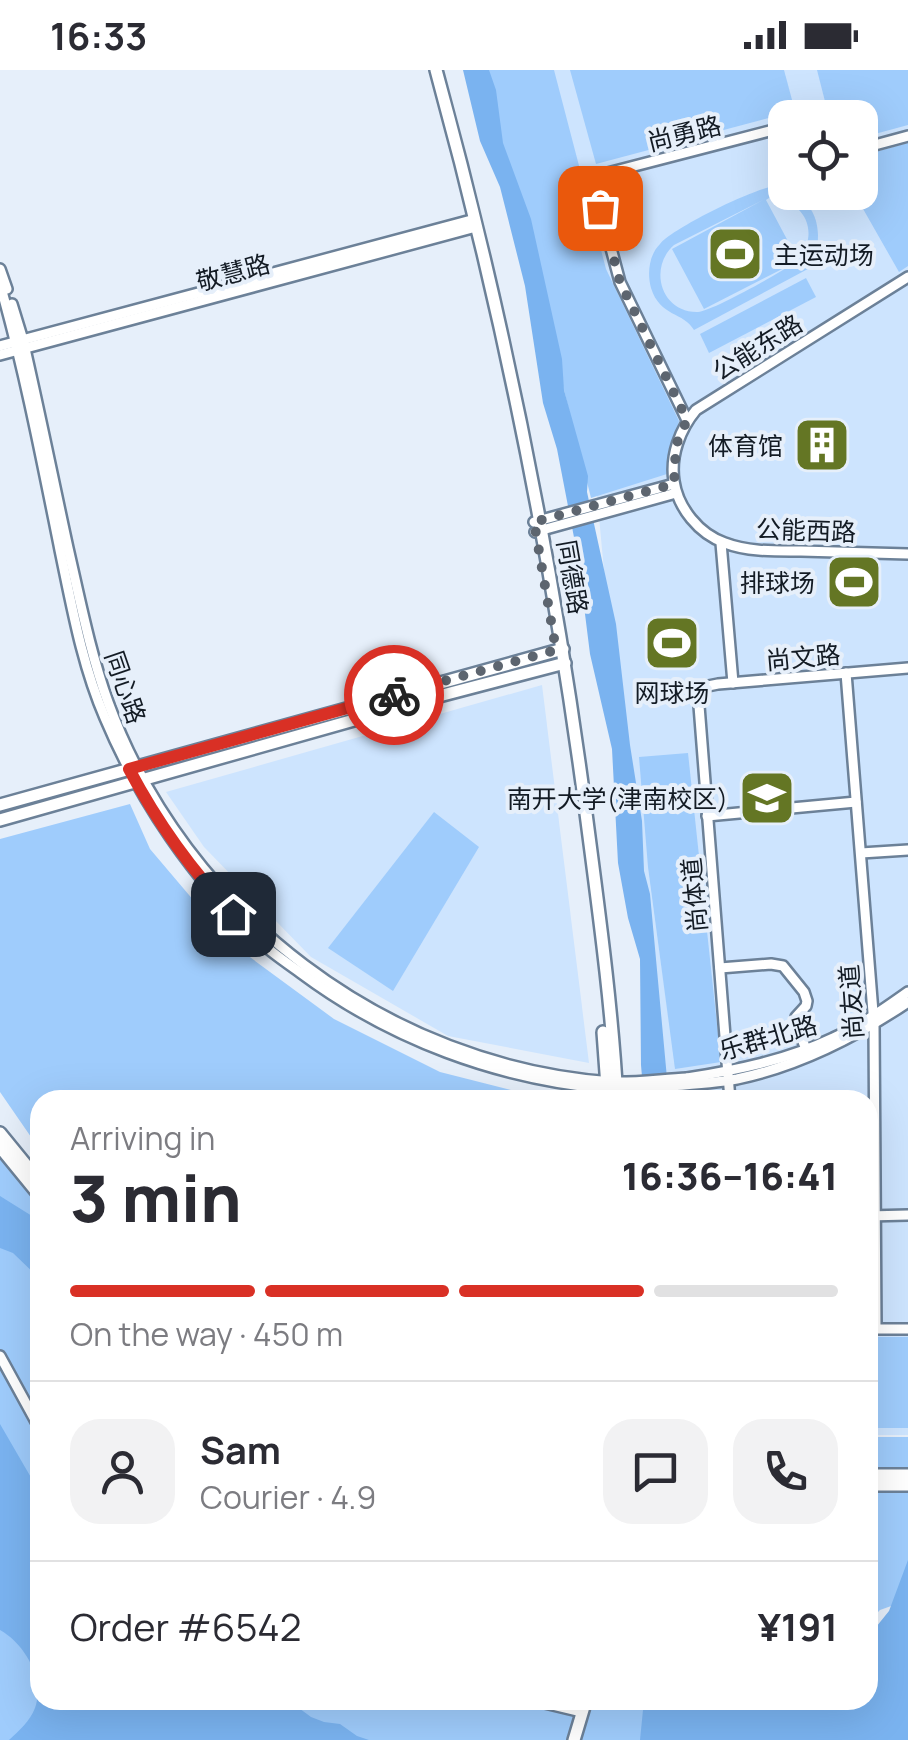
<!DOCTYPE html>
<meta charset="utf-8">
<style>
body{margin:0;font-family:Manrope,"Noto Sans SC",sans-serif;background:#f2f2f3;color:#2b2b33;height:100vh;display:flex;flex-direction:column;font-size:38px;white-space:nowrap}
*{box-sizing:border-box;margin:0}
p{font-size:32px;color:#7c7c81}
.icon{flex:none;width:55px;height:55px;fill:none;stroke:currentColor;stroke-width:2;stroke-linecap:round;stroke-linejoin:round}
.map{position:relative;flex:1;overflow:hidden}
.details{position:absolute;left:30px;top:1020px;width:848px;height:620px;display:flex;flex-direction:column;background:#fff;border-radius:30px;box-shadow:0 10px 40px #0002}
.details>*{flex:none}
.fabs{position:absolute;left:768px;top:30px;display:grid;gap:20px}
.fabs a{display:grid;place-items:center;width:110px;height:110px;border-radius:20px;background:#fff;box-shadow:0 10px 40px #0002;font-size:50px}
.pin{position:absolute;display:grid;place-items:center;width:85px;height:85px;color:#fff;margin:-42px;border-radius:20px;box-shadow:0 5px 15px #0006}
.courier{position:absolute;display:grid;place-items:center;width:100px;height:100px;margin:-50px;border:8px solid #d93025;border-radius:50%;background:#fff;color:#222;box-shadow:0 2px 12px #0007}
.headline em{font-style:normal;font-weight:800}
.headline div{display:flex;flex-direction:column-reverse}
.headline{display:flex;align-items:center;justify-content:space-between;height:170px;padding:0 40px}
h1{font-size:65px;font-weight:800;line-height:75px}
.bar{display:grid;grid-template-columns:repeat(4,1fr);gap:15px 10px;align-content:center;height:120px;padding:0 40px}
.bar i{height:12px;border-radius:8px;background:#e1e1e2}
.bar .active{background:#d93025}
.bar p{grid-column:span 4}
.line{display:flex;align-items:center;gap:25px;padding:0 40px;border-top:2px solid #e1e1e2}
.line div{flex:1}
.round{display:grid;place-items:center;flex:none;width:105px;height:105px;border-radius:30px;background:#f2f2f3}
.status{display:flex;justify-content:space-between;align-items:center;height:70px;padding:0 50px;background:#fff;direction:ltr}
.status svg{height:28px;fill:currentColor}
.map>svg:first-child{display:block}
.built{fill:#cde4fe;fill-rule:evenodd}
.green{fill:#9fccfc;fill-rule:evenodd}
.water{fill:#7ab3f0}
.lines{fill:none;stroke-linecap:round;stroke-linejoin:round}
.minor-casing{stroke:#6c8198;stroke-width:14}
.major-casing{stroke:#6c8198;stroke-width:16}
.minor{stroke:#fff;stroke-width:9}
.major{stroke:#fff;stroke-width:11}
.done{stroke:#5d656f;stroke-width:10;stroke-dasharray:0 18}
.route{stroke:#d93025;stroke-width:12}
.labels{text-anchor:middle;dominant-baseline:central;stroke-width:8;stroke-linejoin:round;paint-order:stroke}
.street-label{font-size:25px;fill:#131b24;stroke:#e6effa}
.poi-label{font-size:25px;fill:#131b24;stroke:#e6effa;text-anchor:end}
</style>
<div class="status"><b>16:33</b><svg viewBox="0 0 49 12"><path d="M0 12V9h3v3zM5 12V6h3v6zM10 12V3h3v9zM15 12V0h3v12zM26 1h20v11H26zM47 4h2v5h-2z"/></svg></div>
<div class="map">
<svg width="908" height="1670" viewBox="0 0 908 1670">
<rect width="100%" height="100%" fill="#e6effa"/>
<g class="built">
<path d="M493 0H908V1365H868V1030H653L597 425ZM785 48H860V122H785Z"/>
<path d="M542 615 589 993 448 966 311 887 204 777 166 722Z"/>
</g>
<g class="green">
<path d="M484 0H554L606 199 679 351 667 404 591 428Z"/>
<path d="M570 0H784L795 41 596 94Z"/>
<path d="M817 0H908V55L860 68V48L829 47Z"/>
<path d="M908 73V196L899 202 854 123 860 122V86Z"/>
<path d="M771 117C806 120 826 148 815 185L819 193 694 260C684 242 660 247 651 218 647 203 649 185 660 174 673 158 751 120 771 117ZM769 128C804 129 821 162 798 190L766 130ZM765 129 672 179 704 239 796 192C781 202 713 241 698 242 661 243 648 198 674 175Z"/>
<path d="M806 208 816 227 709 283 700 264Z"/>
<path d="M688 683 721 992 675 999 648 797 639 687Z"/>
<path d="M130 734 150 779 228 871 334 949 440 1002 550 1030H40V1080L0 1022V769Z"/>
<path d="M434 742 479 777 393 921 328 878Z"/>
<path d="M0 1089 40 1131V1630H789L748 1670H0Z"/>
<rect x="868" y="1267" width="40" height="91"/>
<path d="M868 1367H908V1530L880 1540 868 1552Z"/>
</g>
<g class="water">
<path d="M463 0H489L496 20 503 73 531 149 562 289 564 320 588 406 587 422 616 554 630 675 642 751 644 801 650 824 669 1030H644L641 995 640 889 628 848 618 793 612 679 590 584 578 488 557 379 543 333 525 216 500 117 480 71Z"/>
<path d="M0 1126 32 1146 40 1154V1209L13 1183 0 1178Z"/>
<path d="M0 1354 40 1423V1630H288L311 1647 324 1652 340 1654 357 1666 369 1670H9C19 1661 30 1651 35 1638 45 1609 25 1574 0 1560Z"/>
<path d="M908 1490V1670H640L644 1630H868V1567L889 1541Z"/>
</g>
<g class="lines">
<g class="minor-casing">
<g id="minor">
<path d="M860 79 908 66"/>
<path d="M0 199 7 219"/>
<path d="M908 207 696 340C680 359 670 386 674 411 678 438 699 464 725 473 748 482 776 481 801 481 836 482 872 483 908 484"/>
<path d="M0 214C25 302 42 391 60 480 72 537 82 595 105 648 140 731 193 809 259 871 272 883 287 893 301 903 391 970 497 1009 608 1019 623 1021 639 1018 654 1017 681 1015 709 1014 737 1009 799 996 856 967 908 932"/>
<path d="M12 234 23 270C39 339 53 409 68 478 80 530 90 582 108 632 185 843 387 996 612 1012 636 1013 663 1009 687 1008"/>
<path d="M0 276 475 149"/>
<path d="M0 285 476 157"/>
<path d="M687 350 620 212 592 107 785 57"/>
<path d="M534 452 674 414"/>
<path d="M535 462 676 423"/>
<path d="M721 473 733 613"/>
<path d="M846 603 874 955 876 1259"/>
<path d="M707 746 856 732"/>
<path d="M861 783 908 780"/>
<path d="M720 898 771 894 783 896 804 922 807 931 806 936 796 947 795 952 808 984"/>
<path d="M688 1012 687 1008C737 1000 787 990 833 968 860 956 884 939 908 922"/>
<path d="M730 1030 698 623 708 616 718 614 908 598"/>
<path d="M868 1146 908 1145"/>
<path d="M868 1259H908"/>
<path d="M0 1286 40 1359"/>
<path d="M532 1630 582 1642"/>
</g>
</g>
<g class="major-casing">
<g id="major">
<path d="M436 0C504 247 554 497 587 751 599 843 612 937 617 1030"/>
<path d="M0 735 563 579"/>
<path d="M0 750 439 626 565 593"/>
<path d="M603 962 608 1030"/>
<path d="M0 1063 40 1112"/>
<path d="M0 1077 40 1126"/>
<path d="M868 1405H908"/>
<path d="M868 1415H908"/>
<path d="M574 1670 586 1630"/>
</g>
</g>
<use href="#minor" class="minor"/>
<use href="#major" class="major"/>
</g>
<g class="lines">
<path class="done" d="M394 625 556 580 534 452 674 414 676 375 687 350 620 212 600 138"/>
<path class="route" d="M233 844C192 801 157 752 129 699L394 625"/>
</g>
<defs>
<g id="stadium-square" transform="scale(2.875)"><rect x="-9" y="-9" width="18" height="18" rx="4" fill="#647624" stroke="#e6effa"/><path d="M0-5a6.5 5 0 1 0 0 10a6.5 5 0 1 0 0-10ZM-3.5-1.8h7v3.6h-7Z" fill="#fff"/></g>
<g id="building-square" transform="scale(2.875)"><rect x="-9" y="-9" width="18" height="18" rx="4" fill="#647624" stroke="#e6effa"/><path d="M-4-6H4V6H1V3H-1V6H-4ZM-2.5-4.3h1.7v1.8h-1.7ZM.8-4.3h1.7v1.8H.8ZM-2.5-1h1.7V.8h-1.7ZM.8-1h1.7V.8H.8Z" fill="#fff"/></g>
<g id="university-square" transform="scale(2.875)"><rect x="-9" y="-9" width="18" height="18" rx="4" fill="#647624" stroke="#e6effa"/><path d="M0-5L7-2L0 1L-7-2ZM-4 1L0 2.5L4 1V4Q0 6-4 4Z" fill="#fff"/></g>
</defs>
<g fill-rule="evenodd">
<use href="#stadium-square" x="735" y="184"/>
<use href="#building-square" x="822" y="375"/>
<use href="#stadium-square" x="854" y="512"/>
<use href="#stadium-square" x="672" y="573"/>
<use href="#university-square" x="767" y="728"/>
</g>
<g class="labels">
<g class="street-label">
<text transform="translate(684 63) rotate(-14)">尚勇路</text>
<text transform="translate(233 202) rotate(-15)">敬慧路</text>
<text transform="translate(757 277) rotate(-32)">公能东路</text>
<text transform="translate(806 460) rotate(2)">公能西路</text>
<text transform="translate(573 507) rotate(80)">同德路</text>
<text transform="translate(803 587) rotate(-5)">尚文路</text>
<text transform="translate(126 617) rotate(71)">同心路</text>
<text transform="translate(694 825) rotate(-95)">尚体道</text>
<text transform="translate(851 932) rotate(-94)">尚友道</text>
<text transform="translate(768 967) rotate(-16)">乐群北路</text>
</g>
<g class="poi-label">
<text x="774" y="184" text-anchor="start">主运动场</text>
<text x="783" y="375">体育馆</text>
<text x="815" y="512">排球场</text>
<text x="672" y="622" text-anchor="middle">网球场</text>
<text x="728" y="728">南开大学(津南校区)</text>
</g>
</g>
</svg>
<div class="fabs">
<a><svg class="icon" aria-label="locate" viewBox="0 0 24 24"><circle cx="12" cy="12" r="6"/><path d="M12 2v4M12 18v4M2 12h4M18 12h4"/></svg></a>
</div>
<div class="pin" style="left:600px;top:138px;background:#ea580c"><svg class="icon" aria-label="bag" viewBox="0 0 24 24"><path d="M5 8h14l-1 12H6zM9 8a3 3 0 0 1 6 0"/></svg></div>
<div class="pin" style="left:233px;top:844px;background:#1f2937"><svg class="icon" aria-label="home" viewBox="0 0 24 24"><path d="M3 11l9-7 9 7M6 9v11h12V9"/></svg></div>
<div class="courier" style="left:394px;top:625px"><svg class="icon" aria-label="bike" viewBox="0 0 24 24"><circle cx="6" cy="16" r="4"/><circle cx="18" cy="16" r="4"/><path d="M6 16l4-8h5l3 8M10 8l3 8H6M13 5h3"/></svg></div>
<section class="details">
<div class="headline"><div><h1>3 min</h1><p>Arriving in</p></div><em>16:36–16:41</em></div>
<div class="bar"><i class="active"></i><i class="active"></i><i class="active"></i><i></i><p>On the way · 450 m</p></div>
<div class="line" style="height:180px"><a class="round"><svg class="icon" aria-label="person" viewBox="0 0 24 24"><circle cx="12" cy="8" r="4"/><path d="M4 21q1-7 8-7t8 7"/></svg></a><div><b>Sam</b><p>Courier · 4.9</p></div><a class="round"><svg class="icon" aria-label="chat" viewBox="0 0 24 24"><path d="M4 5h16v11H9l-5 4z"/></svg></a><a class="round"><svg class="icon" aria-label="phone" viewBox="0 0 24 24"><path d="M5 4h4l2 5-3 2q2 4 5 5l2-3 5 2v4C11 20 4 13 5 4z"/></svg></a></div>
<div class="line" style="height:130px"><div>Order #6542</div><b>¥191</b></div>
</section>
</div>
